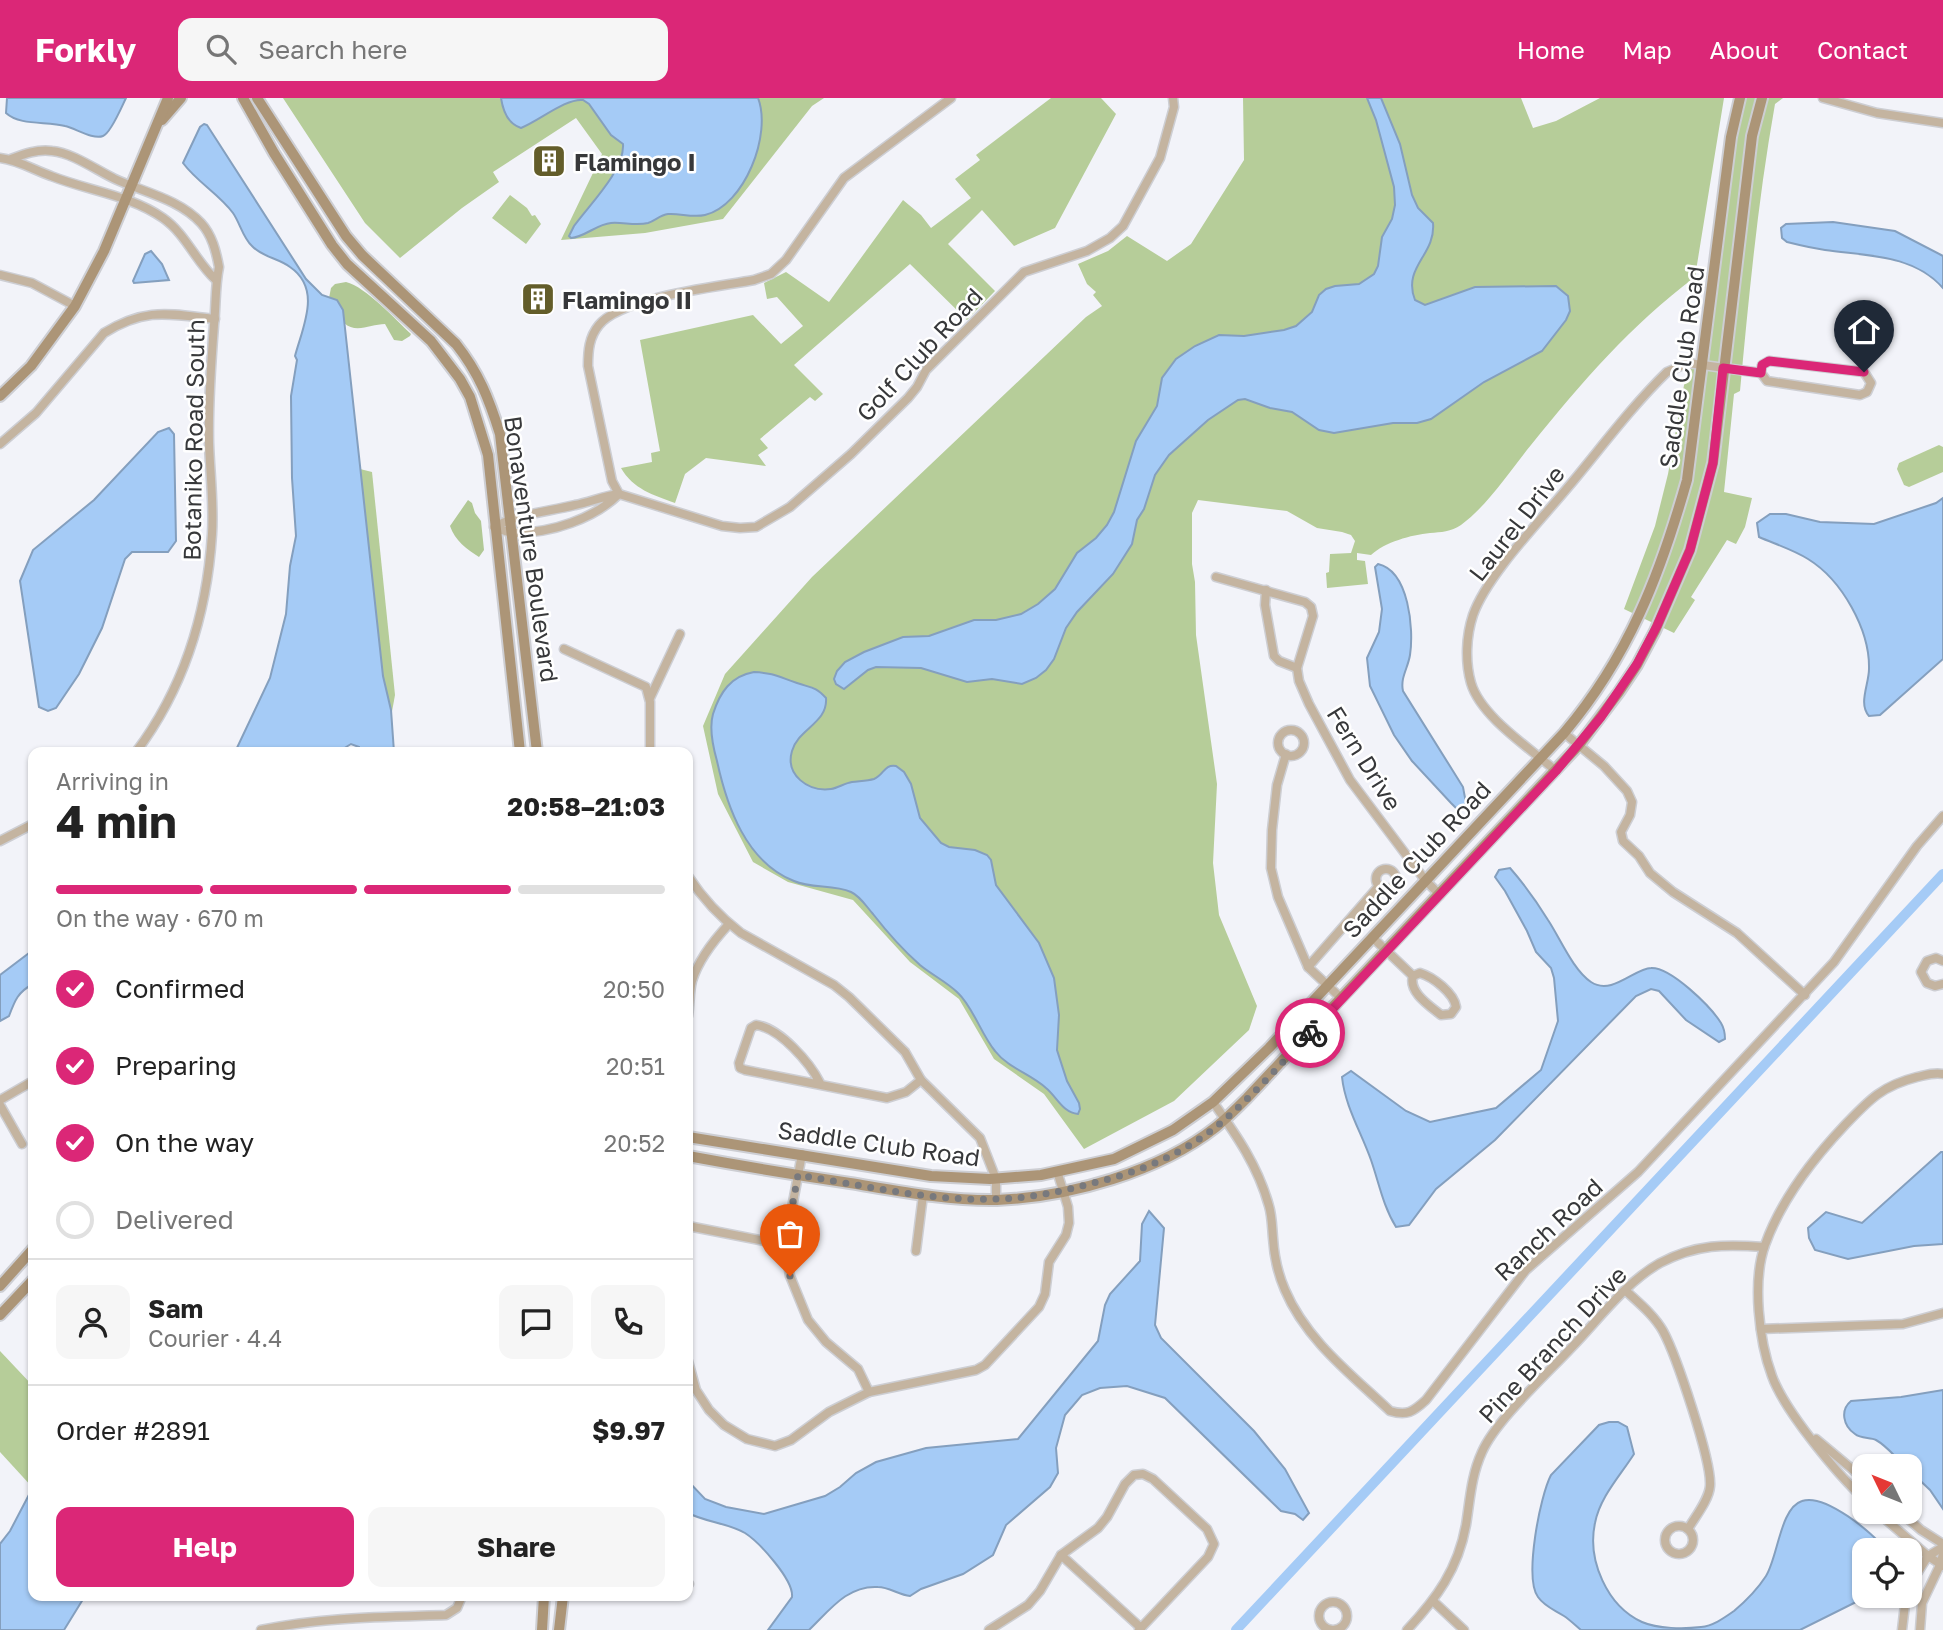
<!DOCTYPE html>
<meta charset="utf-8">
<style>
body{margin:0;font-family:"Golos Text",sans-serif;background:#f6f6f6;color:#222;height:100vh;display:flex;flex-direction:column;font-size:26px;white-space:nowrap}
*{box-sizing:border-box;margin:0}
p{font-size:23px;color:#767676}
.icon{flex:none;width:38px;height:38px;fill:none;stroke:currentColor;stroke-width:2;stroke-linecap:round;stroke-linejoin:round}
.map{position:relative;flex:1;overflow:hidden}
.drawer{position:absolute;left:28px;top:649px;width:665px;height:854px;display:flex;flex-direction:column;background:#fff;border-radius:14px;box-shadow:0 2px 5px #0004}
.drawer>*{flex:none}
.needle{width:46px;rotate:313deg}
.fabs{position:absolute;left:1852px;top:1356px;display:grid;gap:14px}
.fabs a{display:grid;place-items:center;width:70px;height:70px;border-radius:14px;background:#fff;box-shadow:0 2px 5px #0004;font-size:35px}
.pin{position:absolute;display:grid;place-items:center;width:60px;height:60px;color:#fff;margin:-72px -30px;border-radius:50% 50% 50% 0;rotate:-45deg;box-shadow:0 0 7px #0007}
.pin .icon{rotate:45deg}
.courier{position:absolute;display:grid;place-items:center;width:70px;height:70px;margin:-35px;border:5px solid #db2777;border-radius:50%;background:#fff;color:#222;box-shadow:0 2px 9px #0007}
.overview em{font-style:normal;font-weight:700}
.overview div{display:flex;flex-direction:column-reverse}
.overview{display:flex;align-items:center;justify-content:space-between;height:119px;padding:0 28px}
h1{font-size:46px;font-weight:700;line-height:52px}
.bar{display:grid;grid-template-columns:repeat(4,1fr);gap:10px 7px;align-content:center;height:84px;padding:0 28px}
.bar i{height:9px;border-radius:5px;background:#e0e0e0}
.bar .on{background:#db2777}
.bar p{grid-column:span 4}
.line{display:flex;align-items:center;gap:18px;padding:0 28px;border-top:2px solid #e0e0e0}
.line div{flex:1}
.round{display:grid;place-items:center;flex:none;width:74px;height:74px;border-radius:14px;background:#f6f6f6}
ol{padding:0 28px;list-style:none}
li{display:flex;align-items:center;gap:21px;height:77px}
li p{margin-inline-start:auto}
li .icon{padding:7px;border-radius:50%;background:#db2777;color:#fff;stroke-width:4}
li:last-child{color:#767676}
li i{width:38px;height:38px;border:4px solid #e0e0e0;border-radius:50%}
.primary-button{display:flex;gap:14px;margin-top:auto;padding:14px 28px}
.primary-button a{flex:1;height:80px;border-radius:14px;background:#db2777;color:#fff;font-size:28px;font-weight:700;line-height:80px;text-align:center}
.primary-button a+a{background:#f6f6f6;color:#222}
header{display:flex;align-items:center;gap:42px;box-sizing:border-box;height:98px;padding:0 35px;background:#db2777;color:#fff}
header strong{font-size:33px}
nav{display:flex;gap:38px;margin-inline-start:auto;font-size:24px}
.search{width:490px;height:63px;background:#f6f6f6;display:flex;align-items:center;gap:18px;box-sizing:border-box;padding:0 24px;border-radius:14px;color:#767676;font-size:26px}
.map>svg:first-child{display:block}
.green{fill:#b6cd99}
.forest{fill:#b1c895}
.water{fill:#a5cbf6;stroke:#849fbe;stroke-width:2}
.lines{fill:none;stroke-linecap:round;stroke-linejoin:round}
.canal{stroke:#a5cbf6;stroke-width:10}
.street-casing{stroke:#cdced3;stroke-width:11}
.secondary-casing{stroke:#cdced3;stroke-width:14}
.street{stroke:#c4b4a0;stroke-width:8}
.secondary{stroke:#ac9577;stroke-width:10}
.done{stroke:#78797d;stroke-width:7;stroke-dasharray:0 12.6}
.route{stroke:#db2777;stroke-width:9}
.labels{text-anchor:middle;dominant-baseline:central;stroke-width:5;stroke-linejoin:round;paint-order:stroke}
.poi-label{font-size:24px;font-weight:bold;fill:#37383a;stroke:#fff;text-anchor:start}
.street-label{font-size:24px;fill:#37383a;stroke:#fff}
</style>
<header>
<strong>Forkly</strong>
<div class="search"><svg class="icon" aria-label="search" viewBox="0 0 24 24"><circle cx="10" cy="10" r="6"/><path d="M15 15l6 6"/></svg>Search here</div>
<nav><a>Home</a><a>Map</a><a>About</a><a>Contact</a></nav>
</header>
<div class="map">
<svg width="1943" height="1532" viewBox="0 0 1943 1532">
<rect width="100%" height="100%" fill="#f2f3f9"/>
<g class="green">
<path d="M283 0H824L812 8 723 121 645 135 561 142 602 56 576 20 493 74 499 84 462 110 400 160 365 125Z"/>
<path d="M1051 0H1101L1116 16 1055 130 1014 148 982 112 948 146 995 193 967 222 910 166 794 267 823 296 815 303 810 299 760 341 768 350 758 357 766 368 706 360 685 376 675 405C653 397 633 391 621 370L652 364 651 355 660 353 640 242 753 217 781 246 803 228 777 199 767 201 764 185 786 174 829 204 903 102 921 117 931 130 971 100 955 81 980 62 976 57Z"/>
<path d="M1243 0H1521L1533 30 1556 23 1600 0H1724L1695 179C1630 228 1582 284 1531 347 1509 374 1489 406 1461 427 1451 434 1441 434 1430 435 1411 437 1385 444 1371 457L1357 455V462L1365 463 1368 486 1327 490 1326 475 1329 474 1330 456 1351 455 1355 443 1351 437 1342 434 1317 430 1287 413 1198 402 1192 415V466L1195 484 1196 537 1217 686 1213 765 1219 817 1257 908 1249 932 1174 1003 1084 1051 1044 996 994 961 959 901 910 864 853 802 788 784 753 764 718 696 703 628 725 576 812 479 1086 219 1102 208 1093 197 1096 194 1087 186 1078 166 1108 153 1127 138 1167 163 1191 146 1244 62Z"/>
<path d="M1740 0H1783L1775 6C1758 101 1749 197 1740 293L1734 296 1724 394 1752 400 1745 429 1736 446 1727 442 1691 499 1695 502 1674 535 1624 511 1655 428 1668 376 1688 265 1702 267Z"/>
<path d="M510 97 527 110 532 118 535 117 541 126 526 146 492 120Z"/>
<path d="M1939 347 1943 349V374L1909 389 1904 387 1897 371 1899 365Z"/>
<path d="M360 371 372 374 395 597 391 619 383 578Z"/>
<path d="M0 1253 33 1288V1390L0 1354Z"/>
</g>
<g class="forest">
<path d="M346 184C366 189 395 221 411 236L410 238 402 243 394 242 385 226C371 226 356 236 344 225 343 213 342 204 329 200L331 190 335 186Z"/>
<path d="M468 402 472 405 475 415 481 423 484 452 479 459C467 451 455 443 450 428Z"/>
</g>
<g class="water">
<path d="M7 0H126C122 8 111 35 103 38 93 42 75 30 65 28 47 23 20 28 6 15Z"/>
<path d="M501 0H758C772 36 745 107 705 117 692 120 680 115 668 116 660 117 655 123 648 125 636 128 623 124 611 125 597 126 585 139 571 140L569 138 574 128C589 107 625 72 623 46L611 37 589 6 583 2C566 0 539 23 521 30 508 26 503 13 501 0Z"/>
<path d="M1367 0H1381L1400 46 1412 97 1418 110 1433 125C1436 157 1402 169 1415 202L1425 207 1475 189 1556 188 1568 198 1570 213 1566 222 1542 253 1484 284 1431 321 1417 325H1393L1334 335 1319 332 1292 314 1270 310 1245 301 1238 302 1208 322 1169 357 1155 377 1144 411 1137 422 1132 446 1113 476 1077 514 1066 530 1054 561 1046 572 1036 580 1022 586 992 581 967 584 921 570 876 569 868 572 844 591 836 586 834 581 837 573 845 564 864 554 903 539 929 538 974 522H996L1021 516 1038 506 1055 491 1077 455 1096 440 1107 427 1114 414 1136 343 1157 308 1162 280 1176 261 1195 248 1219 237 1244 238 1284 232 1296 228 1312 214 1319 197 1326 191 1335 188 1359 186 1374 176 1378 168 1382 139 1392 121 1395 107 1394 89 1376 22Z"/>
<path d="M204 26 207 27 306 181 322 197 337 202 343 212 383 578 391 612 394 654H359V649L351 646 338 654H235L270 580 286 516 290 468 296 438 292 380 291 298 297 262 295 258C303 228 322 191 290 169 278 160 262 159 252 148 243 140 240 125 233 115 219 96 197 84 183 65L200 29Z"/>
<path d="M1833 124 1895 133 1943 158V190C1913 156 1866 158 1825 152 1812 150 1799 147 1787 144L1782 140 1781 130 1786 126Z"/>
<path d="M151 153 162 166 169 182 134 185 133 183 145 156Z"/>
<path d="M169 330 174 336 176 443 168 454H132L125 461 102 530 79 576 56 610 48 613 39 609 20 483 33 452 94 402 158 334Z"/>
<path d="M1943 400V561L1880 617 1869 618C1858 606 1869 586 1869 571 1870 532 1842 482 1808 461 1794 452 1775 446 1759 439L1757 425 1770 416H1786L1820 424 1874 426 1936 405Z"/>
<path d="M1378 466C1409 473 1414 531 1410 557 1408 570 1400 580 1403 593L1463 689 1466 705 1462 711 1456 710 1451 705 1412 663 1394 637 1370 588 1367 560 1379 534 1382 511 1375 469Z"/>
<path d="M754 574C774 575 779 579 797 585 811 590 815 588 826 600 828 625 798 631 792 653 785 677 808 694 831 691 838 690 845 685 852 684 859 683 867 683 874 681 884 677 884 666 896 668L904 674 911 686 920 720 941 745 949 749 975 752 987 757 991 762 996 787 1039 845 1054 880 1059 917 1057 952 1067 983 1079 1005 1080 1011 1078 1016C1063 1015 1057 999 1046 990 1031 976 1008 970 995 953 981 936 973 909 958 895 947 884 932 877 920 867 903 852 887 834 873 816 866 808 860 798 851 794 833 786 812 791 794 783 746 764 727 709 717 663 713 649 709 630 713 616 720 594 731 578 754 574Z"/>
<path d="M1510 770C1524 786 1537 804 1548 822 1560 840 1573 872 1591 884 1612 898 1635 870 1651 870 1671 869 1711 909 1721 925 1724 930 1725 935 1725 941L1719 944 1686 922 1659 893 1651 891 1636 898 1495 1042 1436 1091 1409 1127 1396 1129C1383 1108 1379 1085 1371 1062 1361 1034 1345 1008 1342 979L1351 973 1406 1013 1430 1024 1496 1010 1541 972 1558 923 1554 880 1551 870 1536 854 1527 833 1505 793 1495 779 1499 772Z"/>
<path d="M33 852V886C18 894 15 902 9 918L0 923V877Z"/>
<path d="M1941 1054H1943V1146L1914 1148 1848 1161 1815 1152 1809 1140 1808 1130 1826 1114 1862 1125Z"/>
<path d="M1149 1113 1164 1130 1155 1227 1161 1240 1254 1333 1285 1371 1309 1415 1303 1422 1295 1416 1281 1413 1165 1300 1127 1288 1100 1290 1082 1297 1065 1317 1056 1350 1058 1375 1050 1389 1006 1427 993 1457 963 1476 921 1491 910 1498C899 1497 889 1489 878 1489 847 1487 829 1513 809 1532H768L792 1499C794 1482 759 1444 745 1435 728 1425 705 1424 688 1415V1383L705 1401 726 1409 764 1416 825 1398 840 1389 856 1375 876 1364 926 1350 1018 1341 1098 1243 1105 1207 1110 1196 1140 1163 1142 1126Z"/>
<path d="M1943 1292V1411L1930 1392 1909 1372V1368H1905C1896 1360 1887 1348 1876 1342 1870 1339 1861 1341 1855 1336 1843 1328 1840 1312 1851 1303L1901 1299Z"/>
<path d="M1609 1324H1618L1627 1329 1634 1356C1620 1378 1600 1399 1595 1425 1587 1462 1607 1508 1642 1524 1658 1531 1684 1531 1701 1529 1713 1528 1724 1520 1734 1513 1747 1502 1757 1492 1766 1478 1778 1459 1780 1410 1802 1403 1825 1395 1873 1435 1886 1452H1864V1498H1874L1860 1502 1800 1532H1581C1575 1527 1570 1522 1564 1518 1555 1512 1545 1509 1538 1499 1524 1480 1540 1398 1551 1377L1599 1327Z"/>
<path d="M33 1389V1498H85L64 1532H0V1446L10 1433Z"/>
</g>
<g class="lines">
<path class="canal" d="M1236 1532 1943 776"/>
<g class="street-casing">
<g id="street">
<path d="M951 0 844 80 786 162 771 176 754 182C717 189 622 199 599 227 589 239 588 253 588 268L612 383 619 396 722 428 740 430 756 429 790 409 851 356 908 300 917 289 926 272 1024 174 1087 153 1110 140 1123 128 1160 60 1174 9 1173 0"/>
<path d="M1823 0 1877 15 1943 25"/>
<path d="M0 60C18 62 34 72 51 78 89 93 130 97 163 120 186 136 196 164 216 182"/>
<path d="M11 61C24 56 37 51 52 53 73 55 96 72 115 81 143 94 179 101 201 125 212 137 216 153 219 169 215 188 216 208 214 227 211 266 208 305 209 345 210 375 214 406 212 436 207 516 184 590 136 654"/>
<path d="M0 177 32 185 75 208"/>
<path d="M0 346 36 315 104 235C146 209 169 216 215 221"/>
<path d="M619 396C594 421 551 435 515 435 508 435 501 431 494 429 520 415 547 414 575 407 590 404 604 398 619 396Z"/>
<path d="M1216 479 1305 504 1311 509 1313 518 1297 570 1299 583 1309 606 1350 682 1425 782 1440 797"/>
<path d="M1266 492 1265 507 1274 558 1279 563 1297 570"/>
<path d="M564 551 646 589 650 604V654"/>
<path d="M650 600 680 536"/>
<circle cx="1291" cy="645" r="13"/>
<path d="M1564 635 1604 668 1627 693 1632 704 1630 717 1621 734 1623 743 1639 758 1650 775 1673 794 1737 835 1805 897"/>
<path d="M1286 656 1277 687 1272 732 1271 770 1278 799 1308 869 1342 901"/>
<path d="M1556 673C1530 650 1481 619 1471 585 1465 564 1466 538 1473 517 1487 477 1541 422 1569 388 1601 350 1631 309 1667 274L1688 265 1761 275 1767 283 1860 297 1867 294 1871 285 1864 274 1769 263 1762 267 1761 275"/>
<path d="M0 743 33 726"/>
<circle cx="1386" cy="781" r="10"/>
<path d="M688 778C703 801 720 819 741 835L834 887 849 899 905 954 921 982 980 1040 996 1081V1102"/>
<path d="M1372 839 1413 878"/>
<path d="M1943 863 1936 860 1927 863 1921 874 1927 885 1935 888 1943 886"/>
<path d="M1308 869 1379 788"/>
<path d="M1420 875C1433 879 1454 895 1456 909L1451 916 1441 917C1430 908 1408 894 1413 878Z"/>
<path d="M688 918C690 906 689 894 692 883 698 863 715 841 729 826"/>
<path d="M820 985C810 965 780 930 756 927L751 930 739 965 740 970 745 972 887 1000 906 994 921 982"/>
<path d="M0 1002 33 983"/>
<path d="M1213 1004C1237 1038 1258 1068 1269 1108 1272 1118 1272 1129 1273 1140 1274 1157 1278 1176 1285 1192 1306 1242 1352 1277 1390 1313 1407 1318 1413 1314 1426 1302L1526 1172 1638 1074 1834 864 1917 748 1943 718"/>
<path d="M0 1007 22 1046"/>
<path d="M802 1056 785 1147 790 1178 808 1222 826 1244 858 1271 869 1294"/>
<path d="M688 1128 785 1147"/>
<path d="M916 1153 923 1097"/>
<path d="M1626 1193C1639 1205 1654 1217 1663 1233 1676 1257 1712 1363 1710 1388 1709 1402 1695 1419 1688 1431"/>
<path d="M1761 1231 1903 1226 1943 1215"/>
<path d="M688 1263 696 1292 709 1312 724 1327 747 1341 775 1348 791 1342 829 1314 869 1294 976 1272 985 1267 1039 1209 1045 1196 1049 1164 1066 1137 1069 1125 1068 1109 1057 1073"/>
<path d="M1816 1341 1864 1381"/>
<path d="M1864 1401C1837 1376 1784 1312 1772 1278 1759 1243 1752 1183 1765 1147 1781 1102 1811 1063 1844 1028 1868 1003 1881 988 1917 979 1926 977 1934 974 1943 976"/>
<path d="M1877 1414 1928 1458 1943 1468"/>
<path d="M1900 1414 1921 1432 1943 1446"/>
<circle cx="1679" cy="1442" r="14"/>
<path d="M1061 1457 1141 1530"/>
<path d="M688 1485 689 1486"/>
<path d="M1909 1488 1928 1458 1943 1449"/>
<path d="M1433 1503 1464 1532"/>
<circle cx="1333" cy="1518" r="14"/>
<path d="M261 1532C322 1519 383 1519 446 1517L457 1510 462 1498"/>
<path d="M989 1532 1028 1507 1040 1493 1061 1457 1098 1430 1107 1419 1125 1386 1134 1377 1143 1376 1153 1381 1207 1431 1214 1446 1208 1459 1139 1532"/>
<path d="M1407 1532C1437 1500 1458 1471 1466 1427 1470 1402 1471 1378 1482 1354 1496 1322 1547 1276 1572 1249 1599 1221 1626 1184 1660 1165 1696 1146 1726 1146 1764 1149"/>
<path d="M1902 1532 1906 1498"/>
<path d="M1920 1532 1922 1505 1940 1467 1943 1456"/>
</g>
</g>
<g class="secondary-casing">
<g id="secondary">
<path d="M243 0 274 55 332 147 347 166 431 243 460 281 470 299 488 357 520 654"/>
<path d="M257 0 346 138 362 157 456 246C479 275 489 301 500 336L537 654"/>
<path d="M162 22 181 0"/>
<path d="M0 298 31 268 75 208 104 153 168 0"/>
<path d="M688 1039 931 1078 990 1081 1041 1077 1114 1061 1173 1032 1213 1004 1269 950 1564 635C1629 558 1660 477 1687 382L1731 39 1740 0"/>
<path d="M688 1058C742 1068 796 1077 850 1085 898 1093 948 1103 997 1102 1069 1099 1159 1074 1216 1029 1227 1020 1237 1010 1247 1000L1579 647 1619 594 1637 567 1655 533 1690 452 1713 365 1752 38 1762 0"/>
<path d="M0 1188 33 1151"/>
<path d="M0 1217 33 1182"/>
<path d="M542 1532 544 1498"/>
<path d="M559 1532 563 1498"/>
</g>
</g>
<use href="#street" class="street"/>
<use href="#secondary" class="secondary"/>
</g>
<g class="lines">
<path class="done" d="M790 1178 785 1147 798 1077C863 1087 932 1104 998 1101 1032 1100 1064 1093 1097 1084 1139 1074 1182 1056 1216 1029 1250 1001 1280 967 1310 935"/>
<path class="route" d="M1310 935 1556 673 1601 619 1637 566 1657 528 1690 452 1713 365 1723 270 1761 275 1762 267 1769 263 1864 274"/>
</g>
<defs>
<g id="building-square" transform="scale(1.75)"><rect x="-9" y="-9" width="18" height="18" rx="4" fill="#635d2a" stroke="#fff"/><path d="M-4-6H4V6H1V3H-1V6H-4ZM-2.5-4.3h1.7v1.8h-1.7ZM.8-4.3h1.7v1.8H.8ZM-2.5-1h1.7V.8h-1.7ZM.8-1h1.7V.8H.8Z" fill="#fff"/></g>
</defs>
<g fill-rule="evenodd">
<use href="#building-square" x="549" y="63"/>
<use href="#building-square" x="538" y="201"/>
</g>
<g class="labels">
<g class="poi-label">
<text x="574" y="63">Flamingo I</text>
<text x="562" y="201">Flamingo II</text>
</g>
<g class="street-label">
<text transform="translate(919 256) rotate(-47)">Golf Club Road</text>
<text transform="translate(1681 269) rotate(-82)">Saddle Club Road</text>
<text transform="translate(193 342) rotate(-89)">Botaniko Road South</text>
<text transform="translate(1516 425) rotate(-52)">Laurel Drive</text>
<text transform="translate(532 451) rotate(82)">Bonaventure Boulevard</text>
<text transform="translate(1365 660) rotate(58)">Fern Drive</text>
<text transform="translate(1416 761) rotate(-47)">Saddle Club Road</text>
<text transform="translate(879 1045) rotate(8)">Saddle Club Road</text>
<text transform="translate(1548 1131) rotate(-43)">Ranch Road</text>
<text transform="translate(1552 1246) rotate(-47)">Pine Branch Drive</text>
</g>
</g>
</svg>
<div class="fabs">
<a><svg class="needle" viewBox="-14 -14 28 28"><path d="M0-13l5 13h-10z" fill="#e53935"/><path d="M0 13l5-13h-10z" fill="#767676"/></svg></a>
<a><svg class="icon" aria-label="locate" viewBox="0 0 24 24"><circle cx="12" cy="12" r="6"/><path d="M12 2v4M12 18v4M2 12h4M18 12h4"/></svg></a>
</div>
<div class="pin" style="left:790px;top:1178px;background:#ea580c"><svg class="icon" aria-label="bag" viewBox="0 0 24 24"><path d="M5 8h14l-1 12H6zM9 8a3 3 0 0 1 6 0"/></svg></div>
<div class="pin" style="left:1864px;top:274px;background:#1f2937"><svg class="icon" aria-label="home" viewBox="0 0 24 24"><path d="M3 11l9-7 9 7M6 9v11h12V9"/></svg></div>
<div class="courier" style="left:1310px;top:935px"><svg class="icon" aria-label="bike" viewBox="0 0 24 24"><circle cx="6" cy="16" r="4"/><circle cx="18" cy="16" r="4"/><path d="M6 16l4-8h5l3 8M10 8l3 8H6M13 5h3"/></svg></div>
<section class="drawer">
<div class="overview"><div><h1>4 min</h1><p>Arriving in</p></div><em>20:58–21:03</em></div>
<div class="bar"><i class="on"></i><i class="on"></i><i class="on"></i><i></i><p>On the way · 670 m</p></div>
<ol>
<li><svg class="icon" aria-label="check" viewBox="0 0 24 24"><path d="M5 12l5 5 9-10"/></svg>Confirmed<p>20:50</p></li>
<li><svg class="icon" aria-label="check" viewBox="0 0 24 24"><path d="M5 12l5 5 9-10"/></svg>Preparing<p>20:51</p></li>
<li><svg class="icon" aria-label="check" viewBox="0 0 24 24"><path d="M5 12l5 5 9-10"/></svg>On the way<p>20:52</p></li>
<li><i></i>Delivered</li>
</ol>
<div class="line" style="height:126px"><a class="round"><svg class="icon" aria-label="person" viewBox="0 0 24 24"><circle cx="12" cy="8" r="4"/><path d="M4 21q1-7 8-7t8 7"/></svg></a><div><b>Sam</b><p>Courier · 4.4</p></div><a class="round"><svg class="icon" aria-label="chat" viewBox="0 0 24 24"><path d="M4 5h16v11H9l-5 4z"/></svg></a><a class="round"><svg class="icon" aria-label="phone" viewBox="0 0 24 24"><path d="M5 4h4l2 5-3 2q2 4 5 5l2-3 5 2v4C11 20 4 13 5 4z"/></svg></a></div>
<div class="line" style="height:91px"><div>Order #2891</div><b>$9.97</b></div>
<div class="primary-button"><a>Help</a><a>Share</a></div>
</section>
</div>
